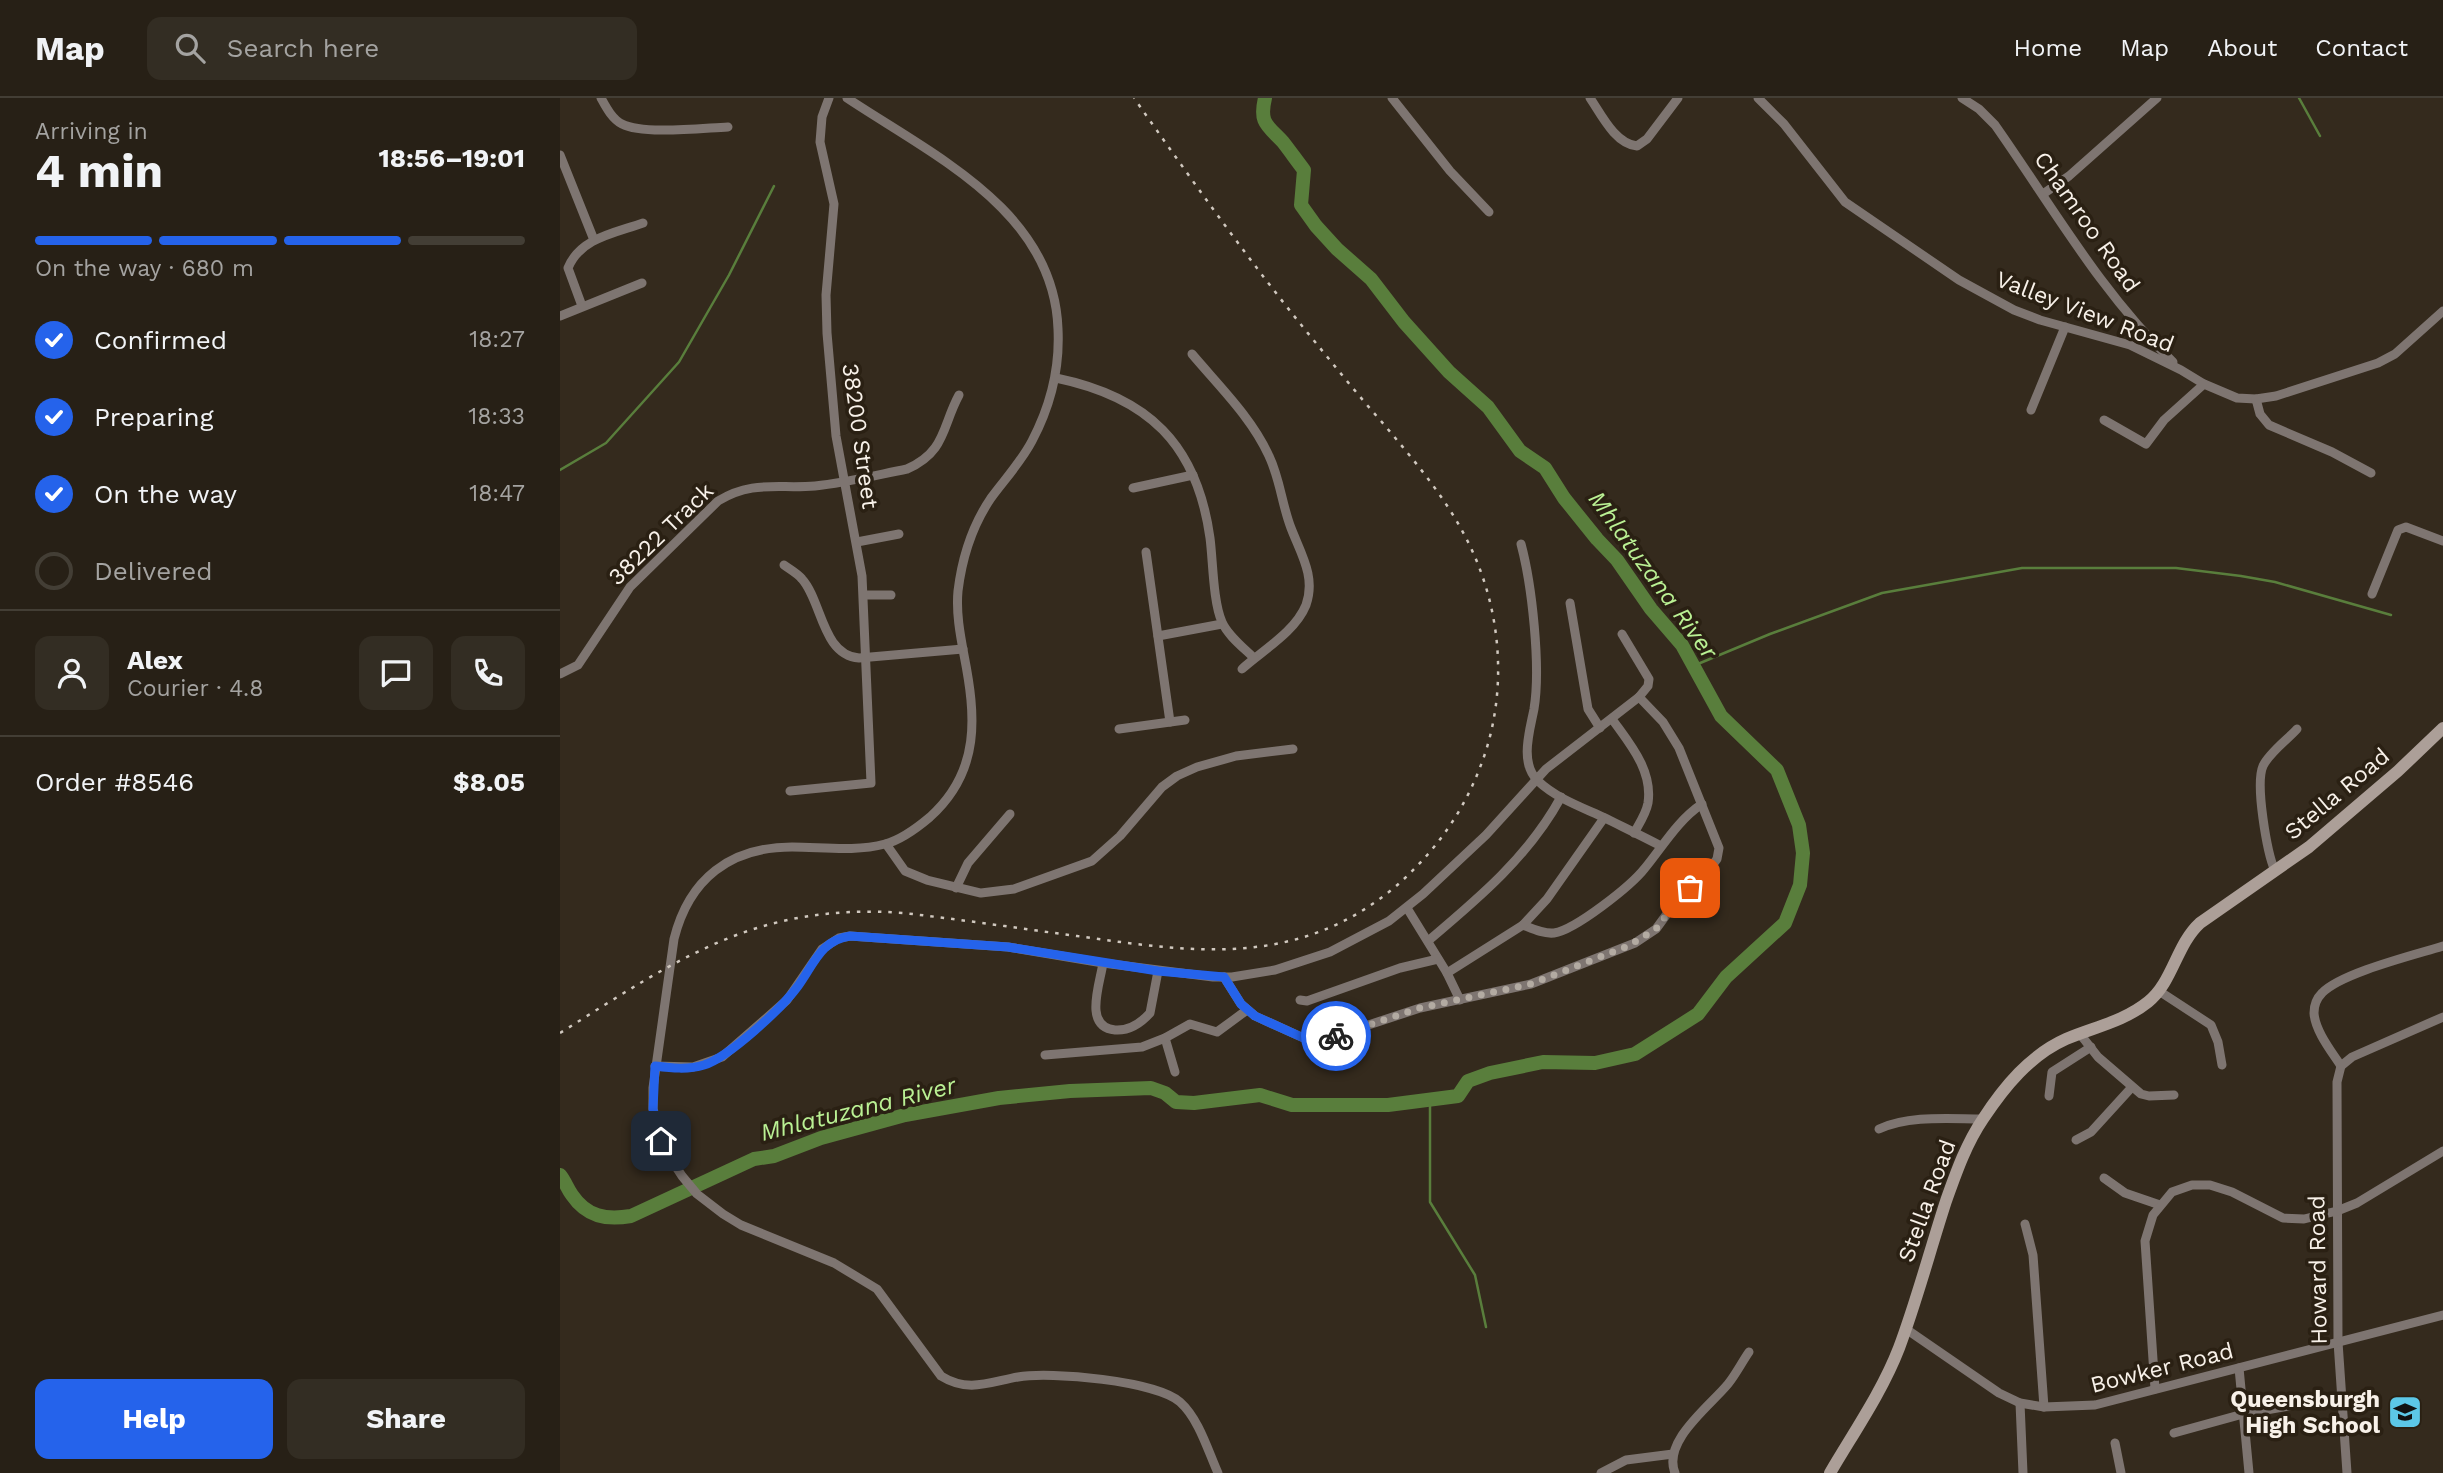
<!DOCTYPE html>
<meta charset="utf-8">
<style>
body{margin:0;font-family:"Work Sans",sans-serif;background:#332d23;color:#f1f3f6;height:100vh;display:flex;flex-direction:column;font-size:26px;white-space:nowrap}
*{box-sizing:border-box;margin:0}
p{font-size:23px;color:#a4a3a1}
.icon{flex:none;width:38px;height:38px;fill:none;stroke:currentColor;stroke-width:2;stroke-linecap:round;stroke-linejoin:round}
.map{position:relative;flex:1;overflow:hidden}
.panel{display:flex;flex-direction:column;background:#272016;width:560px}
.panel>*{flex:none}
.pin{position:absolute;display:grid;place-items:center;width:60px;height:60px;color:#fff;margin:-30px;border-radius:14px;box-shadow:0 4px 10px #0006}
.courier{position:absolute;display:grid;place-items:center;width:70px;height:70px;margin:-35px;border:5px solid #2563eb;border-radius:50%;background:#fff;color:#222;box-shadow:0 2px 9px #0007}
.summary em{font-style:normal;font-weight:700}
.summary div{display:flex;flex-direction:column-reverse}
.summary{display:flex;align-items:center;justify-content:space-between;height:119px;padding:0 35px}
h1{font-size:46px;font-weight:700;line-height:52px}
.bar{display:grid;grid-template-columns:repeat(4,1fr);gap:10px 7px;align-content:center;height:84px;padding:0 35px}
.bar i{height:9px;border-radius:5px;background:#433e35}
.bar .current{background:#2563eb}
.bar p{grid-column:span 4}
.line{display:flex;align-items:center;gap:18px;padding:0 35px;border-top:2px solid #433e35}
.line div{flex:1}
.round{display:grid;place-items:center;flex:none;width:74px;height:74px;border-radius:14px;background:#332d23}
ol{padding:0 35px;list-style:none}
li{display:flex;align-items:center;gap:21px;height:77px}
li p{margin-inline-start:auto}
li .icon{padding:7px;border-radius:50%;background:#2563eb;color:#fff;stroke-width:4}
li:last-child{color:#a4a3a1}
li i{width:38px;height:38px;border:4px solid #433e35;border-radius:50%}
.cta{display:flex;gap:14px;margin-top:auto;padding:14px 35px}
.cta a{flex:1;height:80px;border-radius:14px;background:#2563eb;color:#fff;font-size:28px;font-weight:700;line-height:80px;text-align:center}
.cta a+a{background:#332d23;color:#f1f3f6}
header{display:flex;align-items:center;gap:42px;box-sizing:border-box;height:98px;padding:0 35px;background:#272016;border-bottom:2px solid #433e35}
header strong{font-size:33px}
nav{display:flex;gap:38px;margin-inline-start:auto;font-size:24px}
.search{width:490px;height:63px;background:#332d23;display:flex;align-items:center;gap:18px;box-sizing:border-box;padding:0 24px;border-radius:14px;color:#a4a3a1;font-size:26px}
main{display:flex;flex:1;min-height:0}
.map>svg:first-child{display:block}
.lines{fill:none;stroke-linecap:round;stroke-linejoin:round}
.stream{stroke:#597e3c;stroke-width:2.5}
.river{stroke:#597e3c;stroke-width:14}
.minor{stroke:#7e7571;stroke-width:9}
.secondary{stroke:#ac9f98;stroke-width:12}
.rail{stroke:#d0c8bf;stroke-width:2.5;stroke-dasharray:3.5 7;stroke-linecap:butt}
.done{stroke:#b3aba2;stroke-width:7;stroke-dasharray:0 12.6}
.route{stroke:#2563eb;stroke-width:9}
.labels{text-anchor:middle;dominant-baseline:central;stroke-width:7;stroke-linejoin:round;paint-order:stroke}
.street-label{font-size:23px;fill:#f8f1e9;stroke:#2a2013}
.poi-label{font-size:23px;font-weight:bold;fill:#f8f1e9;stroke:#2a2013;text-anchor:end}
.water-label{font-size:24px;font-style:italic;fill:#baf194;stroke:#2a2013}
</style>
<header>
<strong>Map</strong>
<div class="search"><svg class="icon" aria-label="search" viewBox="0 0 24 24"><circle cx="10" cy="10" r="6"/><path d="M15 15l6 6"/></svg>Search here</div>
<nav><a>Home</a><a>Map</a><a>About</a><a>Contact</a></nav>
</header>
<main>
<section class="panel">
<div class="summary"><div><h1>4 min</h1><p>Arriving in</p></div><em>18:56–19:01</em></div>
<div class="bar"><i class="current"></i><i class="current"></i><i class="current"></i><i></i><p>On the way · 680 m</p></div>
<ol>
<li><svg class="icon" aria-label="check" viewBox="0 0 24 24"><path d="M5 12l5 5 9-10"/></svg>Confirmed<p>18:27</p></li>
<li><svg class="icon" aria-label="check" viewBox="0 0 24 24"><path d="M5 12l5 5 9-10"/></svg>Preparing<p>18:33</p></li>
<li><svg class="icon" aria-label="check" viewBox="0 0 24 24"><path d="M5 12l5 5 9-10"/></svg>On the way<p>18:47</p></li>
<li><i></i>Delivered</li>
</ol>
<div class="line" style="height:126px"><a class="round"><svg class="icon" aria-label="person" viewBox="0 0 24 24"><circle cx="12" cy="8" r="4"/><path d="M4 21q1-7 8-7t8 7"/></svg></a><div><b>Alex</b><p>Courier · 4.8</p></div><a class="round"><svg class="icon" aria-label="chat" viewBox="0 0 24 24"><path d="M4 5h16v11H9l-5 4z"/></svg></a><a class="round"><svg class="icon" aria-label="phone" viewBox="0 0 24 24"><path d="M5 4h4l2 5-3 2q2 4 5 5l2-3 5 2v4C11 20 4 13 5 4z"/></svg></a></div>
<div class="line" style="height:91px"><div>Order #8546</div><b>$8.05</b></div>
<div class="cta"><a>Help</a><a>Share</a></div>
</section>
<div class="map">
<svg width="1883" height="1375" viewBox="0 0 1883 1375">
<rect width="100%" height="100%" fill="#342a1d"/>
<g class="lines">
<g class="stream">
<path d="M1739 0 1760 38"/>
<path d="M0 372 46 345 119 264 169 177 214 88"/>
<path d="M1133 568 1210 536 1322 495 1462 470H1616L1681 478 1715 484 1831 517"/>
<path d="M870 1003V1104L915 1177 926 1229"/>
</g>
<path class="river" d="M0 1077C5 1083 7 1090 12 1097 27 1119 46 1122 71 1118L194 1061 214 1058 261 1040 345 1017 439 1000 510 993 591 990 605 995 616 1004 634 1005 700 997 732 1007H828L898 998 908 983 930 975 983 964 1035 965 1075 956 1138 916 1166 879 1225 825 1240 787 1243 755 1239 727 1217 672 1161 618 1122 547 1091 511 1057 462 1037 441 1004 400 985 370 960 353 928 309 889 274 844 224 811 181 777 151 756 128 741 107 744 72C737 63 730 53 723 44 707 27 699 25 705 0"/>
<g class="minor">
<path d="M41 0C46 9 52 21 62 26 83 37 143 30 168 29"/>
<path d="M287 0C374 58 494 113 498 231 500 272 491 307 472 343 461 364 445 381 431 400 412 428 402 460 398 493 396 514 400 536 404 557 416 618 421 673 370 719 357 730 341 742 325 746 295 754 262 749 232 749 170 749 129 781 114 841L93 990V1011L105 1052 122 1078 137 1096 163 1116 181 1127 274 1165 317 1191 381 1278C408 1295 430 1284 458 1279 490 1273 597 1283 620 1304 639 1321 648 1353 658 1375"/>
<path d="M832 0 890 73 929 114"/>
<path d="M1030 0C1041 16 1055 46 1077 48L1087 41 1118 0"/>
<path d="M1198 0 1224 26 1285 104 1399 182 1454 212 1480 222 1570 247 1621 272 1644 286 1677 300 1696 301 1716 298 1818 265 1835 256 1883 213"/>
<path d="M1402 0 1419 11 1435 27C1492 108 1541 195 1613 264"/>
<path d="M0 57 34 142"/>
<path d="M1483 96 1509 78 1597 0"/>
<path d="M22 208 8 170C20 140 55 135 83 125"/>
<path d="M0 218 82 185"/>
<path d="M632 256C659 288 692 320 709 358 720 381 722 407 731 430 741 456 756 479 746 507 735 534 703 552 682 571"/>
<path d="M496 280C588 299 637 346 650 440 653 463 653 504 662 524 668 538 684 550 694 560"/>
<path d="M1696 301 1700 316 1709 327 1772 354 1811 375"/>
<path d="M1471 312 1505 229"/>
<path d="M1544 322 1586 346 1604 322 1644 286"/>
<path d="M573 390 633 377"/>
<path d="M297 444 339 436"/>
<path d="M961 446C972 487 981 569 974 611 970 632 959 665 978 683 996 700 1021 709 1043 719 1063 729 1082 738 1101 748"/>
<path d="M586 454 610 624"/>
<path d="M224 467C229 471 237 475 242 481 262 503 262 557 299 560L403 551"/>
<path d="M1812 496 1838 432 1846 429 1883 443"/>
<path d="M304 497H331"/>
<path d="M1010 505 1028 611 1040 630"/>
<path d="M598 538 662 526"/>
<path d="M0 576 18 567 70 489 158 403C192 382 218 391 255 388 285 385 317 377 347 371 386 354 382 328 399 297"/>
<path d="M1052 621C1069 645 1093 672 1088 705 1086 716 1079 726 1074 735"/>
<path d="M559 631 625 622"/>
<path d="M230 693 311 685 302 478 276 338 267 235 266 197 274 106 260 44 262 19 269 0"/>
<path d="M326 746 345 773 367 782 421 795 454 791 532 763 560 738 602 689 617 678 637 669 676 658 733 651"/>
<path d="M1715 773C1707 755 1695 686 1703 668 1709 655 1727 642 1737 631"/>
<path d="M396 790 408 765 450 716"/>
<path d="M1130 790 1145 806 1153 809"/>
<path d="M847 810 887 875 900 902"/>
<path d="M963 827C973 831 983 836 994 835 1015 832 1071 788 1085 770 1103 748 1118 722 1142 706"/>
<path d="M868 843C919 800 969 758 1001 699"/>
<path d="M543 865C540 886 523 929 555 932 569 933 581 925 590 915L598 873"/>
<path d="M887 875 963 827 987 801 1044 720"/>
<path d="M664 879 681 906 695 918 748 942 769 940 860 910 971 886 1075 845 1096 831 1120 798 1148 773 1157 761 1159 750 1119 650 1103 624 1079 599"/>
<path d="M1599 893 1651 927 1658 944 1662 967"/>
<path d="M740 902 747 903 840 870 878 861"/>
<path d="M1520 936 1538 959 1581 996 1589 998 1614 997"/>
<path d="M605 940 615 974"/>
<path d="M485 957 582 949 605 940 630 926 657 934 687 912"/>
<path d="M95 968 133 969 162 959 227 902 262 851 279 840 290 838 448 849 543 865 653 879H672L715 872 770 854 829 823 863 796 926 737 986 671 1079 599 1088 588 1089 581 1062 536"/>
<path d="M1781 968 1777 984 1778 1244 1787 1375"/>
<path d="M1781 968C1772 954 1755 933 1754 915 1754 908 1757 900 1762 895 1781 875 1854 857 1883 848"/>
<path d="M1781 968 1792 959 1883 919"/>
<path d="M1489 998 1492 974 1531 949"/>
<path d="M1319 1031C1350 1017 1389 1021 1423 1021"/>
<path d="M1516 1042 1531 1034 1572 989"/>
<path d="M1544 1080 1565 1095 1600 1107"/>
<path d="M1465 1126 1473 1157 1484 1309"/>
<path d="M1346 1231 1439 1295 1460 1305 1484 1309 1535 1307 1883 1217"/>
<path d="M1679 1270 1689 1375"/>
<path d="M1595 1291 1585 1143 1593 1117 1612 1094 1632 1087H1650L1672 1094 1723 1120 1744 1121 1777 1113 1797 1105 1883 1053"/>
<path d="M1460 1305 1463 1375"/>
<path d="M1614 1335 1683 1316 1751 1304"/>
<path d="M1555 1345 1561 1375"/>
<path d="M1041 1375 1066 1362 1113 1356"/>
<path d="M1115 1375C1102 1343 1150 1308 1168 1286 1176 1276 1182 1264 1189 1254"/>
</g>
<path class="secondary" d="M1270 1375C1294 1334 1322 1294 1339 1250 1357 1202 1370 1152 1386 1103 1396 1075 1406 1046 1423 1021 1444 989 1470 957 1506 941 1534 929 1563 924 1588 904 1613 884 1616 847 1640 825L1749 749 1838 673 1883 630"/>
<path class="rail" d="M0 935C118 861 197 804 344 815 404 822 464 831 524 839 637 855 739 869 835 789 872 757 901 718 919 672 949 598 943 511 906 440 884 397 852 360 821 323 797 296 774 267 751 239 689 163 631 81 574 0"/>
</g>
<g class="lines">
<path class="done" d="M776 938 860 910 971 886 1068 848 1096 831 1120 799 1130 790"/>
<path class="route" d="M101 1043 93 1011 95 968C111 970 128 972 144 967 169 959 222 910 238 888 254 866 261 842 290 838L448 849 598 873 664 879 681 906 695 918 748 942 776 938"/>
</g>
<defs>
<g id="school-square" transform="scale(1.75)"><rect x="-9" y="-9" width="18" height="18" rx="4" fill="#5cc7e7" stroke="#2a2013"/><path d="M0-5L7-2L0 1L-7-2ZM-4 1L0 2.5L4 1V4Q0 6-4 4Z" fill="#111"/></g>
</defs>
<g fill-rule="evenodd">
<use href="#school-square" x="1845" y="1314"/>
</g>
<g class="labels">
<g class="street-label">
<text transform="translate(1527 124) rotate(55)">Chamroo Road</text>
<text transform="translate(1525 214) rotate(21)">Valley View Road</text>
<text transform="translate(300 338) rotate(82)">38200 Street</text>
<text transform="translate(101 436) rotate(-44)">38222 Track</text>
<text transform="translate(1777 696) rotate(-40)">Stella Road</text>
<text transform="translate(1367 1103) rotate(-70)">Stella Road</text>
<text transform="translate(1758 1172) rotate(-91)">Howard Road</text>
<text transform="translate(1602 1270) rotate(-14)">Bowker Road</text>
</g>
<g class="poi-label">
<text x="1820" y="1301">Queensburgh<tspan x="1820" dy="26">High School</tspan></text>
</g>
<g class="water-label">
<text transform="translate(1093 477) rotate(54)">Mhlatuzana River</text>
<text transform="translate(298 1011) rotate(-14)">Mhlatuzana River</text>
</g>
</g>
</svg>
<div class="pin" style="left:1130px;top:790px;background:#ea580c"><svg class="icon" aria-label="bag" viewBox="0 0 24 24"><path d="M5 8h14l-1 12H6zM9 8a3 3 0 0 1 6 0"/></svg></div>
<div class="pin" style="left:101px;top:1043px;background:#1f2937"><svg class="icon" aria-label="home" viewBox="0 0 24 24"><path d="M3 11l9-7 9 7M6 9v11h12V9"/></svg></div>
<div class="courier" style="left:776px;top:938px"><svg class="icon" aria-label="bike" viewBox="0 0 24 24"><circle cx="6" cy="16" r="4"/><circle cx="18" cy="16" r="4"/><path d="M6 16l4-8h5l3 8M10 8l3 8H6M13 5h3"/></svg></div>
</div>
</main>
